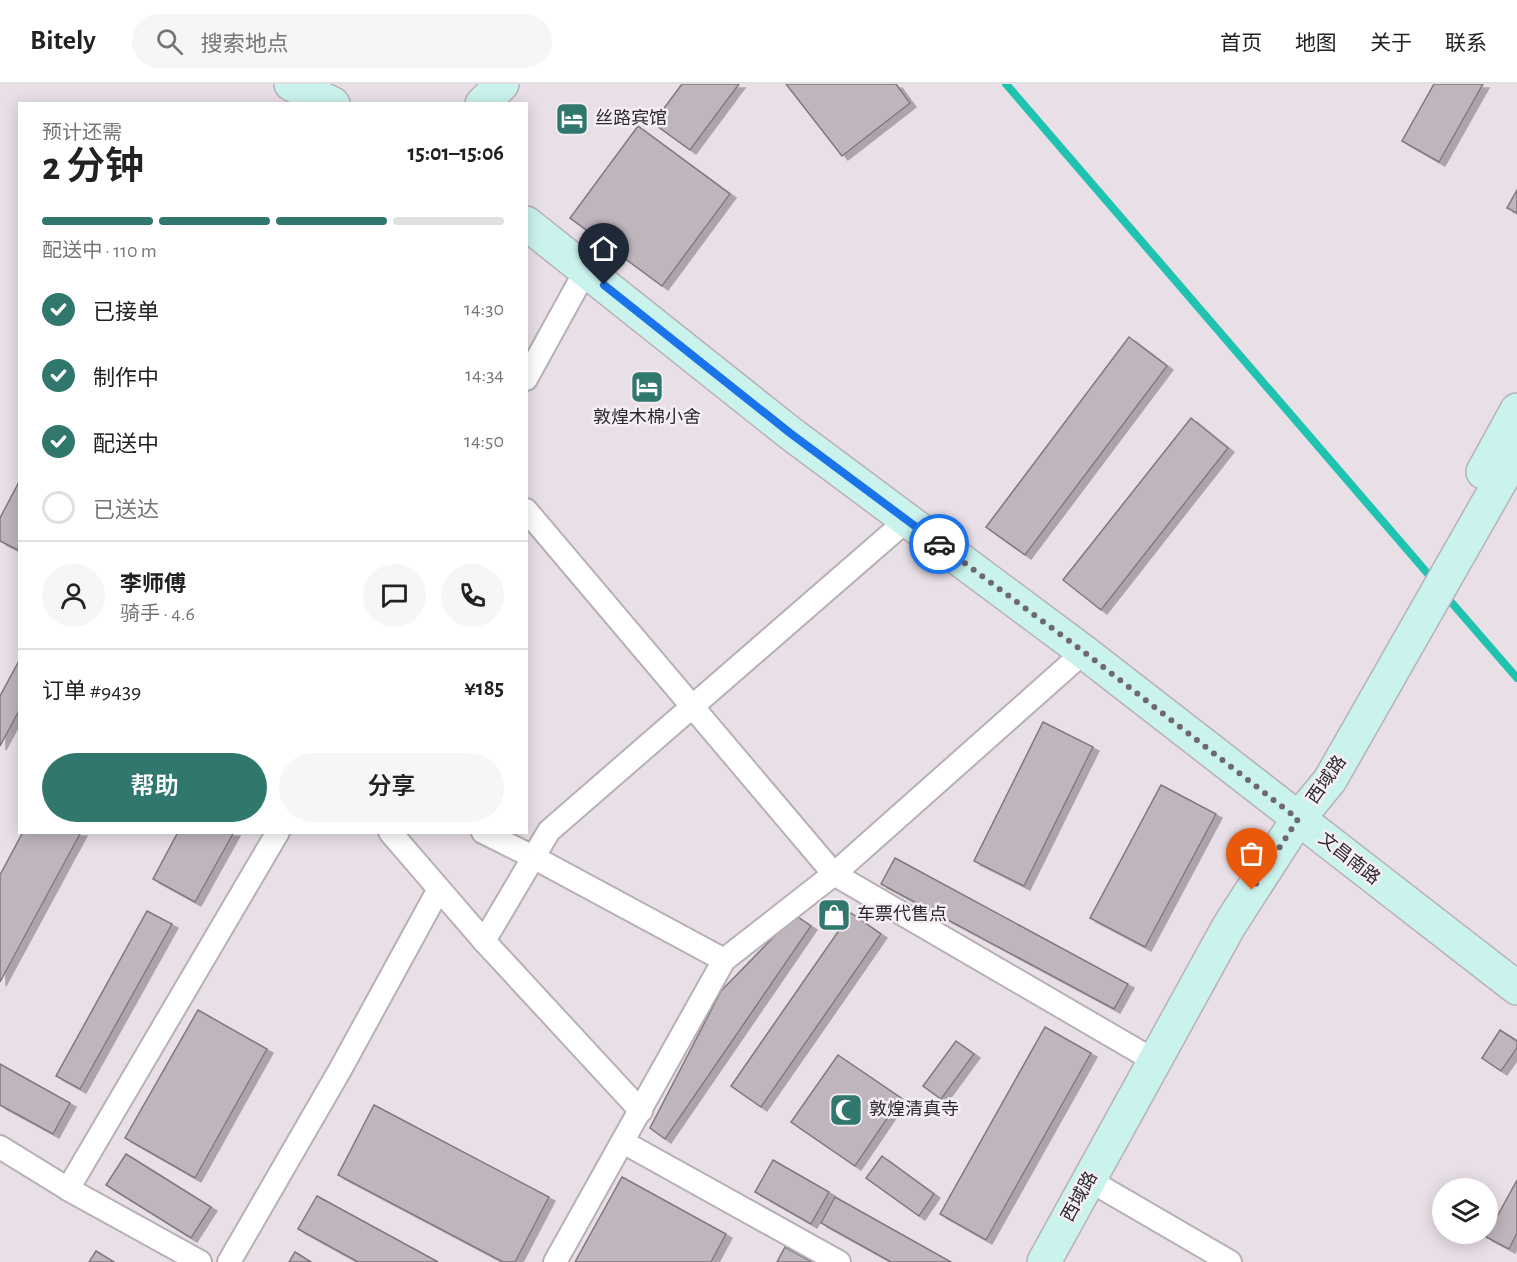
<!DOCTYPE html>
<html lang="zh">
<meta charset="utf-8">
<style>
body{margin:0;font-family:"Alegreya Sans","Noto Sans SC",sans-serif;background:#f6f6f6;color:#222;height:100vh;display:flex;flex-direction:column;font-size:22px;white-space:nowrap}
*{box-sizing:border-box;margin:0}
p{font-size:20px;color:#767676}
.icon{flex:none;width:33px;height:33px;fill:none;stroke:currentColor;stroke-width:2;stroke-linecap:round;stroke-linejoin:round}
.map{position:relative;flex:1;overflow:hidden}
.side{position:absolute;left:18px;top:18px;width:510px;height:732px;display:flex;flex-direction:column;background:#fff;border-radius:0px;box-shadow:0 3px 15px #0003}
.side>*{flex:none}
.controls{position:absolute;left:1432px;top:1094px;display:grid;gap:12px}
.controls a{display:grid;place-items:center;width:66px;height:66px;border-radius:50%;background:#fff;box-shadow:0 3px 15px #0003;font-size:30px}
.pin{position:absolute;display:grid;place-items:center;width:51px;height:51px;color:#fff;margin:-62px -26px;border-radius:50% 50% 50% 0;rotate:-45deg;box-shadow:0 0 6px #0007}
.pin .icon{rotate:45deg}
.courier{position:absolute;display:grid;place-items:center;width:60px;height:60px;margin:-30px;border:4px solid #1a73e8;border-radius:50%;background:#fff;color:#222;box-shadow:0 2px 8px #0007}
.summary em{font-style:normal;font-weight:600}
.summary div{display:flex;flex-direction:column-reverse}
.summary{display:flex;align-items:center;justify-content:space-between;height:102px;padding:0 24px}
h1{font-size:39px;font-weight:600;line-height:45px}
.bar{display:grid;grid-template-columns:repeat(4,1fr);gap:9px 6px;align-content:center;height:72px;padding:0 24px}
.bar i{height:8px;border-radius:4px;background:#e0e0e0}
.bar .on{background:#30776d}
.bar p{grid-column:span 4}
.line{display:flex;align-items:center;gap:15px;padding:0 24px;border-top:2px solid #e0e0e0}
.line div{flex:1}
.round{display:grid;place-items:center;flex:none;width:63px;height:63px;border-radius:32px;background:#f6f6f6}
ol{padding:0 24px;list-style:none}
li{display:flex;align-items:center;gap:18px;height:66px}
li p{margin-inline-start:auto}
li .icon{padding:6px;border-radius:50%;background:#30776d;color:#fff;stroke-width:4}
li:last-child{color:#767676}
li i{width:33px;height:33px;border:3px solid #e0e0e0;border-radius:50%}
.cta{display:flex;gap:12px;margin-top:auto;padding:12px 24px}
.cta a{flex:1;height:69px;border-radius:36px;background:#30776d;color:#fff;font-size:24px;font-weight:600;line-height:69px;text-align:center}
.cta a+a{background:#f6f6f6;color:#222}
header{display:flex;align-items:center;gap:36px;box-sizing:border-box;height:84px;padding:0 30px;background:#fff;border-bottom:2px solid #e0e0e0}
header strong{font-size:28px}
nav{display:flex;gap:33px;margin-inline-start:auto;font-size:21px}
.search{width:420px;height:54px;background:#f6f6f6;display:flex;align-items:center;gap:15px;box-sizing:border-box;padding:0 21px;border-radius:33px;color:#767676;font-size:22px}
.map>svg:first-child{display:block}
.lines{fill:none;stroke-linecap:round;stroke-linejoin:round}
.stream{stroke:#20c2b0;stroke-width:8}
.building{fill:#bfb6bd;stroke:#7f787e;stroke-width:1.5;filter:url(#shadow)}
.street-casing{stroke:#b8b0b7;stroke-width:26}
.secondary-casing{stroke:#b8b0b7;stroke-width:36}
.street{stroke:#fff;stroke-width:22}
.secondary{stroke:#cbf3ee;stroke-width:33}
.done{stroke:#6e696d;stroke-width:6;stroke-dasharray:0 10.8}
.route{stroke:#1a73e8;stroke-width:8}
.labels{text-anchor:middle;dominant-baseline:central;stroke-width:5;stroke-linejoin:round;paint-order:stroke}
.poi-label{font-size:18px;fill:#2c292b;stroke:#f6eef5;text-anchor:start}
.street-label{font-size:18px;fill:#2c292b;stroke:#f6eef5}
</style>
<header>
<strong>Bitely</strong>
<div class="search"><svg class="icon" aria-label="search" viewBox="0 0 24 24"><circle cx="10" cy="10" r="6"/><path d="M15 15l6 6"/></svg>搜索地点</div>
<nav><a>首页</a><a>地图</a><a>关于</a><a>联系</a></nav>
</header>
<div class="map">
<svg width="1517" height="1178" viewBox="0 0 1517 1178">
<defs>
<filter id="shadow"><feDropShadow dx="6" dy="4" stdDeviation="0" flood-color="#0004"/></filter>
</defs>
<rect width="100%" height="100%" fill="#e9e0e7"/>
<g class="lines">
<g class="stream">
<path d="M1006 0 1435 498"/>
<path d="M1445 511 1517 594"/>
</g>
</g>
<g class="building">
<path d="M682 0H739L690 66 653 39Z"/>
<path d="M786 0H896L910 19 842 72Z"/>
<path d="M1434 0H1483L1439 78 1402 57Z"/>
<path d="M638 42 730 110 662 202 570 134Z"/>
<path d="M1517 106V129L1507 124Z"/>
<path d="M1129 253 1167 282 1025 471 986 443Z"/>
<path d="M1191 334 1228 364 1101 526 1063 496Z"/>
<path d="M20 396V467L0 457V434Z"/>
<path d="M20 575V625L0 662V612Z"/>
<path d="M1043 638 1093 663 1024 802 974 777Z"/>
<path d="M1161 701 1216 730 1145 863 1090 834Z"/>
<path d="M23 748H81L0 898V791Z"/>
<path d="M178 748H234L195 818 153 795Z"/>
<path d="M895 774 1128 900 1114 925 881 800Z"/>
<path d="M147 827 172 840 80 1005 56 992Z"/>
<path d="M851 829 881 850 761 1023 731 1002Z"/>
<path d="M795 831 811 842 665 1055 650 1044 721 907Z"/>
<path d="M198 926 267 965 195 1094 125 1054Z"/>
<path d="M1045 943 1091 969 986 1156 940 1130Z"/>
<path d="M1500 946 1517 957V964L1501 987 1482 974Z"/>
<path d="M956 957 974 970 941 1015 923 1002Z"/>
<path d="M838 971 901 1014 855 1082 791 1038Z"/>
<path d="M0 980 70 1019 53 1050 0 1021Z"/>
<path d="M374 1021 549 1113 515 1178H503L338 1091Z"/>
<path d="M126 1070 211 1123 191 1154 106 1101Z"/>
<path d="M882 1072 934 1110 919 1132 866 1094Z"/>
<path d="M773 1076 829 1108 811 1140 755 1108Z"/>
<path d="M622 1093 726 1150 711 1178H575Z"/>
<path d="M1517 1096V1149L1509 1165 1486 1153Z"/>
<path d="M317 1112 438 1178H358L298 1145Z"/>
<path d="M835 1113 951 1178H891L821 1139Z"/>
<path d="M785 1163 812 1178H777Z"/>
<path d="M96 1167 114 1178H89Z"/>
<path d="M295 1168 311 1178H289Z"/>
</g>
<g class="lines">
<g class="street-casing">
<g id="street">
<path d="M526 295 586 186"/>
<path d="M526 426 834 790 1155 977"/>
<path d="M390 748 484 857 641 1027"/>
<path d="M483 748 533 773 724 876"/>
<path d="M484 857 549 747 907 436"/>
<path d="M623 1058 839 1178"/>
<path d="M0 1063 68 1105 200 1178"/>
<path d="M1089 1096 1230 1178"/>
<path d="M68 1105 278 748"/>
<path d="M229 1178 340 986 439 805"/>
<path d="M555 1178 724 876 834 790 1084 568"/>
</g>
</g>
<g class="secondary-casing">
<g id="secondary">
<path d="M291 0 333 20"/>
<path d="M482 20 502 0"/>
<path d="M526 139 790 349 1084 568 1517 904"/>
<path d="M1483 388 1517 326"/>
<path d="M1044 1178 1229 842 1298 735 1330 696 1517 368"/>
</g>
</g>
<use href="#street" class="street"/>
<use href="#secondary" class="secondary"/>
</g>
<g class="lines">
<path class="done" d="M939 460 1084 568 1298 735 1252 806"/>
<path class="route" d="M604 201 790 349 939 460"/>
</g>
<defs>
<g id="hotel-square" transform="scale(1.725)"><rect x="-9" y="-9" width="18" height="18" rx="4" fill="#30776d" stroke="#f6eef5"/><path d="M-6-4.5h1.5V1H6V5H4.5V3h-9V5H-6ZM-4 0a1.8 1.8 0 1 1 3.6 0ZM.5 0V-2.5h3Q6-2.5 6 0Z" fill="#fff"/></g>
<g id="shop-square" transform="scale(1.725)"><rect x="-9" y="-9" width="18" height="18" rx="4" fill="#30776d" stroke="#f6eef5"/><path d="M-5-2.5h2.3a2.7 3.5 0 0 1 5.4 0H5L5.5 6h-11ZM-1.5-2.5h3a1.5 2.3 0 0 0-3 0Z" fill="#fff"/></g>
<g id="mosque-square" transform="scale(1.725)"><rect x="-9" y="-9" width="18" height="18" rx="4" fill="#30776d" stroke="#f6eef5"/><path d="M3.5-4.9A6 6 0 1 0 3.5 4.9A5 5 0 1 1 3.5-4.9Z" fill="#fff"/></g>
</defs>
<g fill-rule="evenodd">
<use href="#hotel-square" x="572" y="35"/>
<use href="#hotel-square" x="647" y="303"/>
<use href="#shop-square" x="834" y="831"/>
<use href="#mosque-square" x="846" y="1026"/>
</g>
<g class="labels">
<g class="poi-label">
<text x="595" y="35">丝路宾馆</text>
<text x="647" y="334" text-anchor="middle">敦煌木棉小舍</text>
<text x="857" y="831">车票代售点</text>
<text x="869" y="1026">敦煌清真寺</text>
</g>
<g class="street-label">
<text transform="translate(1327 696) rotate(-55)">西域路</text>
<text transform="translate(1349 775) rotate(38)">文昌南路</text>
<text transform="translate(1080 1113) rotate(-61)">西域路</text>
</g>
</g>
</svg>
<div class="controls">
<a><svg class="icon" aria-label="layers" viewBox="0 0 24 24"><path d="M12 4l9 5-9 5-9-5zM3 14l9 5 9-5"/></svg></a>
</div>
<div class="pin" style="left:1252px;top:806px;background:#ea580c"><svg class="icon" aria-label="bag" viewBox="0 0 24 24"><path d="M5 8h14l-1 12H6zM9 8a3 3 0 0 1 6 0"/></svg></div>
<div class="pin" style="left:604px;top:201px;background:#1f2937"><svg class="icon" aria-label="home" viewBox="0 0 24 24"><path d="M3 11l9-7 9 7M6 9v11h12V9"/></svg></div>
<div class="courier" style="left:939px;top:460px"><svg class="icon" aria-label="car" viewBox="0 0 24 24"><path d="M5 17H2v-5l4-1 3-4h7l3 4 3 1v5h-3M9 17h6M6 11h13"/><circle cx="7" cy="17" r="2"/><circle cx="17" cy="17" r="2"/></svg></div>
<section class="side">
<div class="summary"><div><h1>2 分钟</h1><p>预计还需</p></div><em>15:01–15:06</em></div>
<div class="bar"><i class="on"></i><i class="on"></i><i class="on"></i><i></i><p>配送中 · 110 m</p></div>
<ol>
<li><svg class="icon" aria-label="check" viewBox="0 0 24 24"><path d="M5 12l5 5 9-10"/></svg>已接单<p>14:30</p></li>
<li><svg class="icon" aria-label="check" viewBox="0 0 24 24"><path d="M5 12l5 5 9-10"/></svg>制作中<p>14:34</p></li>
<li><svg class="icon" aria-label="check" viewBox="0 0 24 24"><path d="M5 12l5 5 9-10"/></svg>配送中<p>14:50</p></li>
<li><i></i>已送达</li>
</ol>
<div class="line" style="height:108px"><a class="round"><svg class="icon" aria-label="person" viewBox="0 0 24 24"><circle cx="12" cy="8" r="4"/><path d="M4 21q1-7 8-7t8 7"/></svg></a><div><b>李师傅</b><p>骑手 · 4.6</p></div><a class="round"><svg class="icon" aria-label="chat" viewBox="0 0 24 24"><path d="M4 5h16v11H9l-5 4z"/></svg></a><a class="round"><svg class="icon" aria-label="phone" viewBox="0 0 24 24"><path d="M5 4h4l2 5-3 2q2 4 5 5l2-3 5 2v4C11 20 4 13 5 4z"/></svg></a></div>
<div class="line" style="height:78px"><div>订单 #9439</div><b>¥185</b></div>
<div class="cta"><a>帮助</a><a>分享</a></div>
</section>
</div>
